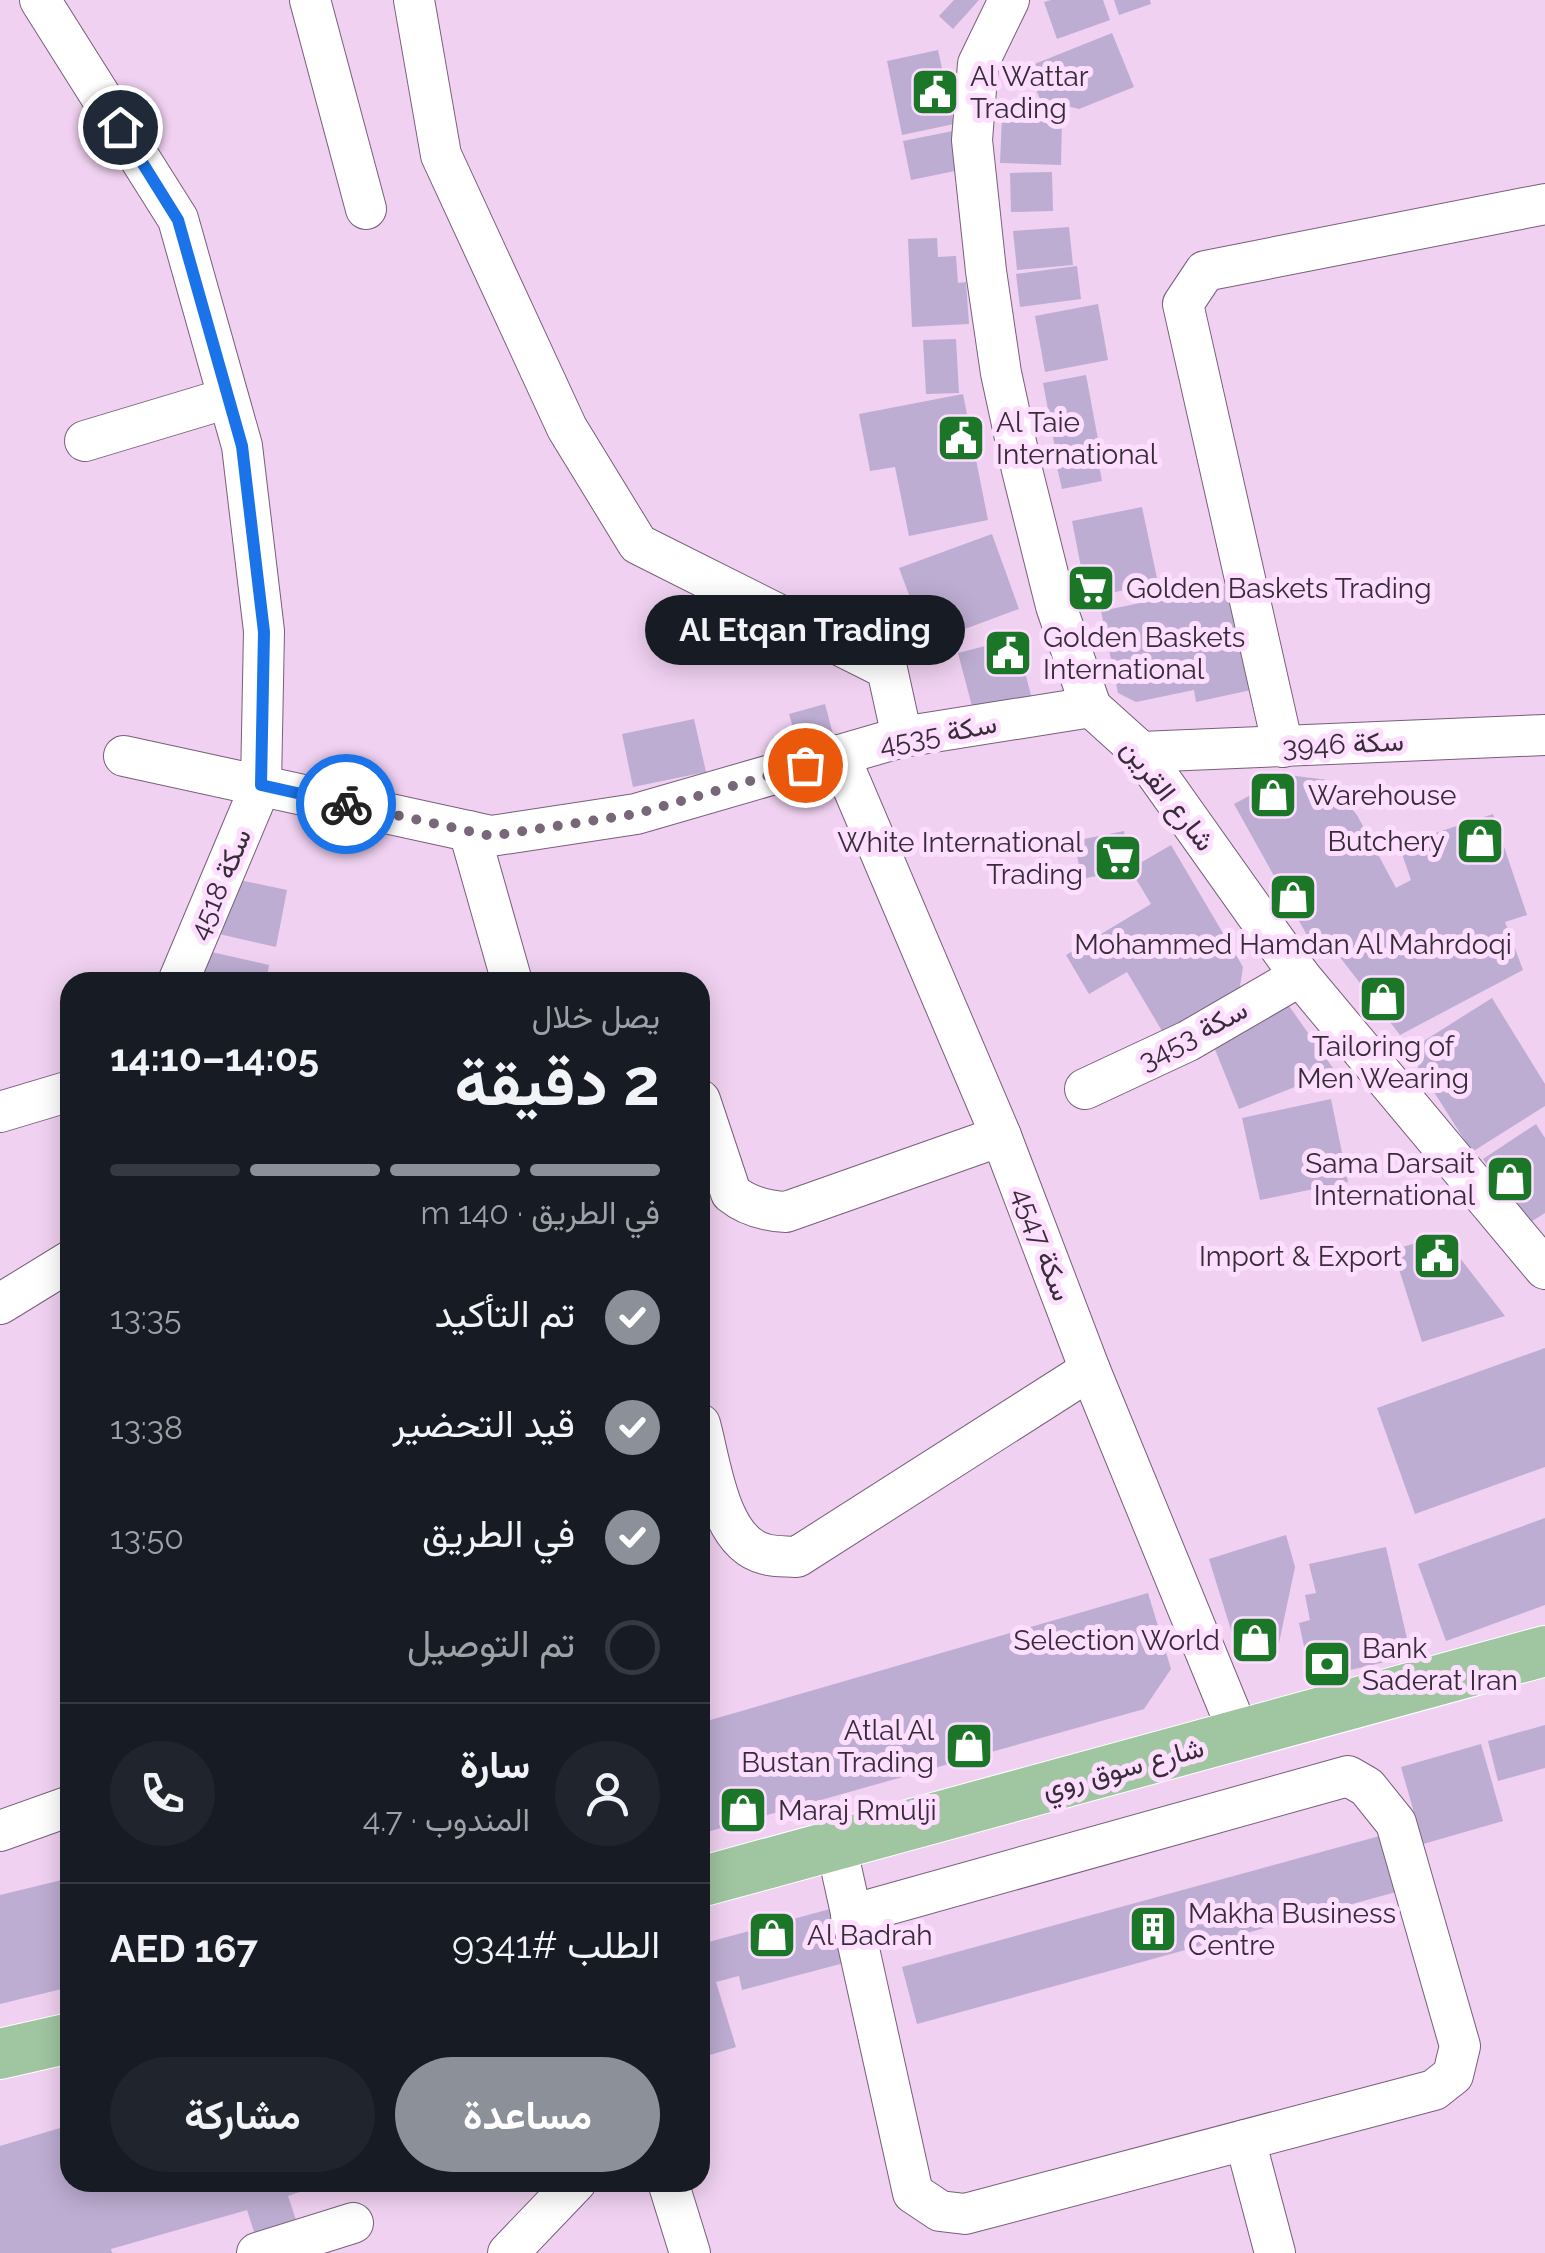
<!DOCTYPE html>
<html lang="ar">
<meta charset="utf-8">
<style>
body{margin:0;font-family:Raleway,Vazirmatn,sans-serif;background:#20242c;color:#f1f3f6;direction:rtl;height:100vh;display:flex;flex-direction:column;font-size:38px;white-space:nowrap}
*{box-sizing:border-box;margin:0}
p{font-size:32px;color:#9ea1a6}
.icon{flex:none;width:55px;height:55px;fill:none;stroke:currentColor;stroke-width:2;stroke-linecap:round;stroke-linejoin:round}
.map{position:relative;flex:1;overflow:hidden;direction:ltr}
.sheet{position:absolute;left:60px;top:972px;width:650px;height:1220px;display:flex;flex-direction:column;background:#171b24;border-radius:30px;box-shadow:0 5px 25px #0003;direction:rtl}
.sheet>*{flex:none}
.pin{position:absolute;display:grid;place-items:center;width:85px;height:85px;color:#fff;margin:-42px;border:5px solid #fff;border-radius:50%;box-shadow:0 2px 10px #0007}
.courier{position:absolute;display:grid;place-items:center;width:100px;height:100px;margin:-50px;border:8px solid #1a73e8;border-radius:50%;background:#fff;color:#222;box-shadow:0 2px 12px #0007}
.bubble{position:absolute;height:70px;border-radius:35px;background:#171b24;box-shadow:0 5px 25px #0003;font-size:32px;font-weight:700;line-height:70px;text-align:center;direction:rtl}
.headline em{font-style:normal;font-weight:700}
.headline div{display:flex;flex-direction:column-reverse}
.headline{display:flex;align-items:center;justify-content:space-between;height:170px;padding:0 50px}
h1{font-size:65px;font-weight:700;line-height:75px}
.bar{display:grid;grid-template-columns:repeat(4,1fr);gap:15px 10px;align-content:center;height:120px;padding:0 50px}
.bar i{height:12px;border-radius:8px;background:#363941}
.bar .active{background:#8c9099}
.bar p{grid-column:span 4}
.line{display:flex;align-items:center;gap:25px;padding:0 50px;border-top:2px solid #363941}
.line div{flex:1}
.round{display:grid;place-items:center;flex:none;width:105px;height:105px;border-radius:52px;background:#20242c}
ol{padding:0 50px;list-style:none}
li{display:flex;align-items:center;gap:30px;height:110px}
li p{margin-inline-start:auto}
li .icon{padding:10px;border-radius:50%;background:#8c9099;color:#fff;stroke-width:4}
li:last-child{color:#9ea1a6}
li i{width:55px;height:55px;border:5px solid #363941;border-radius:50%}
.button{display:flex;gap:20px;margin-top:auto;padding:20px 50px}
.button a{flex:1;height:115px;border-radius:60px;background:#8c9099;color:#fff;font-size:40px;font-weight:700;line-height:115px;text-align:center}
.button a+a{background:#20242c;color:#f1f3f6}
.map>svg:first-child{display:block}
.building{fill:#bdadd2}
.lines{fill:none;stroke-linecap:round;stroke-linejoin:round}
.minor-casing{stroke:#795e7b;stroke-width:42}
.major-casing{stroke:#fff;stroke-width:52}
.minor{stroke:#fff;stroke-width:40}
.major{stroke:#a0c5a1;stroke-width:50}
.done{stroke:#786679;stroke-width:10;stroke-dasharray:0 18}
.route{stroke:#1a73e8;stroke-width:12}
.labels{text-anchor:middle;dominant-baseline:central;stroke-width:10;stroke-linejoin:round;paint-order:stroke}
.poi-label{font-size:28px;fill:#382c39;stroke:#fddeff;text-anchor:start}
.street-label{font-size:28px;fill:#382c39;stroke:#fddeff}
</style>
<div class="map">
<svg width="1545" height="2253" viewBox="0 0 1545 2253">
<rect width="100%" height="100%" fill="#f0d1f1"/>
<g class="building">
<path d="M954 0H979L953 29 939 16Z"/>
<path d="M1051 0H1103L1110 20 1057 39 1044 2Z"/>
<path d="M1114 0H1150L1151 4 1119 15Z"/>
<path d="M1112 33 1134 87 1079 109 1040 99 1027 67Z"/>
<path d="M938 50 954 124 902 135 887 61Z"/>
<path d="M1002 116 1062 118 1061 165 1000 163Z"/>
<path d="M953 131 960 170 911 180 903 141Z"/>
<path d="M1052 172 1053 211 1011 212 1010 173Z"/>
<path d="M1069 227 1073 265 1017 270 1013 231Z"/>
<path d="M937 238 938 257 956 256 958 283 966 282 969 324 912 327 908 239Z"/>
<path d="M1077 266 1081 299 1020 307 1016 274Z"/>
<path d="M1098 304 1108 360 1045 372 1035 316Z"/>
<path d="M956 339 959 393 926 394 923 340Z"/>
<path d="M1086 375 1100 450 1057 458 1043 383Z"/>
<path d="M963 394 988 520 909 536 895 467 870 471 859 414Z"/>
<path d="M1098 459 1102 481 1062 489 1057 467Z"/>
<path d="M1142 507 1158 583 1087 598 1072 521Z"/>
<path d="M992 534 1019 609 927 643 899 568Z"/>
<path d="M1229 585 1251 690 1196 702 1194 690 1136 702 1118 693 1101 611Z"/>
<path d="M1016 638 1032 699 974 714 958 653Z"/>
<path d="M825 704 835 742 800 752 789 714Z"/>
<path d="M694 719 706 772 633 787 622 734Z"/>
<path d="M1288 775 1328 780 1357 815 1396 888 1411 880 1399 845 1493 814 1527 915 1505 922 1523 970 1400 1035 1319 930 1308 937 1234 804Z"/>
<path d="M1124 831 1130 869 1082 879 1074 841Z"/>
<path d="M1171 845 1243 967 1238 999 1168 1041 1127 972 1089 994 1066 955 1151 904 1130 869Z"/>
<path d="M230 878 287 890 276 947 219 934Z"/>
<path d="M207 951 269 965 266 982H200Z"/>
<path d="M1492 998 1545 1084V1106L1472 1152 1408 1051Z"/>
<path d="M1289 1006 1335 1071 1239 1109 1210 1037Z"/>
<path d="M1331 1099 1348 1182 1260 1200 1242 1118Z"/>
<path d="M1536 1124 1545 1138V1213L1526 1225 1483 1159Z"/>
<path d="M1442 1235 1505 1316 1422 1342 1393 1250Z"/>
<path d="M1545 1348V1467L1415 1514 1377 1408Z"/>
<path d="M1545 1518V1605L1446 1641 1418 1564Z"/>
<path d="M1286 1535 1295 1567 1279 1643 1239 1656 1209 1559Z"/>
<path d="M1386 1547 1411 1656 1311 1679 1299 1623 1310 1620 1305 1595 1316 1593 1309 1564Z"/>
<path d="M1148 1593 1171 1669 1144 1709 700 1834V1723Z"/>
<path d="M1545 1725V1768L1498 1781 1488 1741Z"/>
<path d="M1481 1744 1503 1821 1423 1844 1401 1767Z"/>
<path d="M1387 1834 1403 1890 917 2024 902 1967Z"/>
<path d="M70 1878V1987L0 2004V1895Z"/>
<path d="M830 1909 844 1963 742 1990 739 1976 716 1982 736 2047 700 2058V1964L709 1961 705 1943Z"/>
<path d="M70 2125V2182L326 2183 288 2196 297 2223 256 2238 247 2210 111 2249 112 2253H0V2146Z"/>
</g>
<g class="lines">
<g class="minor-casing">
<g id="minor">
<path d="M40 0 178 219 242 446 264 631 261 785 178 982"/>
<path d="M310 0 366 209"/>
<path d="M414 0 441 155 567 428 638 544 887 669 902 737"/>
<path d="M1009 0 978 64 972 140 986 271 1001 373 1022 470 1056 606 1091 707 1141 752 1300 976 1545 1269"/>
<path d="M85 441 228 398"/>
<path d="M1283 747 1183 304 1205 271 1545 204"/>
<path d="M1141 752 1545 735"/>
<path d="M839 755 1001 1136 1090 1370 1240 1736"/>
<path d="M124 756 491 836 636 814 902 737 1091 707"/>
<path d="M469 831 512 982"/>
<path d="M1085 1089 1188 1041 1300 976"/>
<path d="M700 1100 731 1193C747 1206 765 1211 786 1212L1001 1136"/>
<path d="M0 1112 70 1091"/>
<path d="M0 1304 70 1261"/>
<path d="M700 1424C711 1463 719 1543 765 1554 775 1557 787 1556 797 1557L1090 1370"/>
<path d="M0 1831 70 1806"/>
<path d="M836 1845 913 2193 940 2211 965 2214 1434 2090 1453 2075 1460 2046 1396 1823 1367 1787 1348 1776 851 1915"/>
<path d="M1245 2140 1275 2253"/>
<path d="M668 2182 690 2253"/>
<path d="M257 2253 353 2223"/>
<path d="M508 2253 576 2182"/>
</g>
</g>
<g class="major-casing">
<g id="major">
<path d="M700 1882 1545 1651"/>
<path d="M0 2054 70 2038"/>
</g>
</g>
<use href="#minor" class="minor"/>
<use href="#major" class="major"/>
</g>
<g class="lines">
<path class="done" d="M346 804 491 836 636 814 805 765"/>
<path class="route" d="M120 127 178 220 242 446 264 632 261 785 346 804"/>
</g>
<defs>
<g id="civic-square" transform="scale(2.5)"><rect x="-9" y="-9" width="18" height="18" rx="4" fill="#1b7727" stroke="#fddeff"/><path d="M-.6-6.5H3V-4.5H.6V-3L4-1V1h2V6H-6V1h2V-1L-.6-3ZM-1.2 2.5V6h2.4V2.5Z" fill="#fff"/></g>
<g id="supermarket-square" transform="scale(2.5)"><rect x="-9" y="-9" width="18" height="18" rx="4" fill="#1b7727" stroke="#fddeff"/><path d="M-6-5.5h2.5l.6 2H6L4.5 2H-2.5L-4.4-4H-6ZM-1.5 3.2a1.3 1.3 0 1 0 .1 0ZM3 3.2a1.3 1.3 0 1 0 .1 0Z" fill="#fff"/></g>
<g id="shop-square" transform="scale(2.5)"><rect x="-9" y="-9" width="18" height="18" rx="4" fill="#1b7727" stroke="#fddeff"/><path d="M-5-2.5h2.3a2.7 3.5 0 0 1 5.4 0H5L5.5 6h-11ZM-1.5-2.5h3a1.5 2.3 0 0 0-3 0Z" fill="#fff"/></g>
<g id="bank-square" transform="scale(2.5)"><rect x="-9" y="-9" width="18" height="18" rx="4" fill="#1b7727" stroke="#fddeff"/><path d="M-6-4H6V4H-6ZM0-2.3a2.3 2.3 0 1 0 0 4.6a2.3 2.3 0 1 0 0-4.6Z" fill="#fff"/></g>
<g id="building-square" transform="scale(2.5)"><rect x="-9" y="-9" width="18" height="18" rx="4" fill="#1b7727" stroke="#fddeff"/><path d="M-4-6H4V6H1V3H-1V6H-4ZM-2.5-4.3h1.7v1.8h-1.7ZM.8-4.3h1.7v1.8H.8ZM-2.5-1h1.7V.8h-1.7ZM.8-1h1.7V.8H.8Z" fill="#fff"/></g>
</defs>
<g fill-rule="evenodd">
<use href="#civic-square" x="935" y="92"/>
<use href="#civic-square" x="961" y="438"/>
<use href="#supermarket-square" x="1091" y="588"/>
<use href="#civic-square" x="1008" y="653"/>
<use href="#shop-square" x="1273" y="795"/>
<use href="#shop-square" x="1480" y="841"/>
<use href="#supermarket-square" x="1118" y="858"/>
<use href="#shop-square" x="1293" y="897"/>
<use href="#shop-square" x="1383" y="999"/>
<use href="#shop-square" x="1510" y="1179"/>
<use href="#civic-square" x="1437" y="1256"/>
<use href="#shop-square" x="1255" y="1640"/>
<use href="#bank-square" x="1327" y="1664"/>
<use href="#shop-square" x="969" y="1746"/>
<use href="#shop-square" x="743" y="1810"/>
<use href="#building-square" x="1153" y="1929"/>
<use href="#shop-square" x="772" y="1935"/>
</g>
<g class="labels">
<g class="poi-label">
<text x="970" y="76">Al Wattar<tspan x="970" dy="32">Trading</tspan></text>
<text x="996" y="422">Al Taie<tspan x="996" dy="32">International</tspan></text>
<text x="1126" y="588">Golden Baskets Trading</text>
<text x="1043" y="637">Golden Baskets<tspan x="1043" dy="32">International</tspan></text>
<text x="1308" y="795">Warehouse</text>
<text x="1445" y="841" text-anchor="end">Butchery</text>
<text x="1083" y="842" text-anchor="end">White International<tspan x="1083" dy="32">Trading</tspan></text>
<text x="1293" y="944" text-anchor="middle">Mohammed Hamdan Al Mahrdoqi</text>
<text x="1383" y="1046" text-anchor="middle">Tailoring of<tspan x="1383" dy="32">Men Wearing</tspan></text>
<text x="1475" y="1163" text-anchor="end">Sama Darsait<tspan x="1475" dy="32">International</tspan></text>
<text x="1402" y="1256" text-anchor="end">Import &amp; Export</text>
<text x="1220" y="1640" text-anchor="end">Selection World</text>
<text x="1362" y="1648">Bank<tspan x="1362" dy="32">Saderat Iran</tspan></text>
<text x="934" y="1730" text-anchor="end">Atlal Al<tspan x="934" dy="32">Bustan Trading</tspan></text>
<text x="778" y="1810">Maraj Rmulji</text>
<text x="1188" y="1913">Makha Business<tspan x="1188" dy="32">Centre</tspan></text>
<text x="807" y="1935">Al Badrah</text>
</g>
<g class="street-label">
<text transform="translate(938 734) rotate(-11)">سكة 4535</text>
<text transform="translate(1343 744) rotate(-3)">سكة 3946</text>
<text transform="translate(1168 795) rotate(52)">شارع القرين</text>
<text transform="translate(220 884) rotate(-67)">سكة 4518</text>
<text transform="translate(1193 1035) rotate(-28)">سكة 3453</text>
<text transform="translate(1042 1244) rotate(69)">سكة 4547</text>
<text transform="translate(1123 1768) rotate(-15)">شارع سوق روي</text>
</g>
</g>
</svg>
<div class="pin" style="left:805px;top:765px;background:#ea580c"><svg class="icon" aria-label="bag" viewBox="0 0 24 24"><path d="M5 8h14l-1 12H6zM9 8a3 3 0 0 1 6 0"/></svg></div>
<div class="pin" style="left:120px;top:127px;background:#1f2937"><svg class="icon" aria-label="home" viewBox="0 0 24 24"><path d="M3 11l9-7 9 7M6 9v11h12V9"/></svg></div>
<div class="courier" style="left:346px;top:804px"><svg class="icon" aria-label="bike" viewBox="0 0 24 24"><circle cx="6" cy="16" r="4"/><circle cx="18" cy="16" r="4"/><path d="M6 16l4-8h5l3 8M10 8l3 8H6M13 5h3"/></svg></div>
<div class="bubble" style="left:645px;top:595px;width:320px">Al Etqan Trading</div>
<section class="sheet">
<div class="headline"><div><h1>2 دقيقة</h1><p>يصل خلال</p></div><em>14:05–14:10</em></div>
<div class="bar"><i class="active"></i><i class="active"></i><i class="active"></i><i></i><p>في الطريق · 140 m</p></div>
<ol>
<li><svg class="icon" aria-label="check" viewBox="0 0 24 24"><path d="M5 12l5 5 9-10"/></svg>تم التأكيد<p>13:35</p></li>
<li><svg class="icon" aria-label="check" viewBox="0 0 24 24"><path d="M5 12l5 5 9-10"/></svg>قيد التحضير<p>13:38</p></li>
<li><svg class="icon" aria-label="check" viewBox="0 0 24 24"><path d="M5 12l5 5 9-10"/></svg>في الطريق<p>13:50</p></li>
<li><i></i>تم التوصيل</li>
</ol>
<div class="line" style="height:180px"><a class="round"><svg class="icon" aria-label="person" viewBox="0 0 24 24"><circle cx="12" cy="8" r="4"/><path d="M4 21q1-7 8-7t8 7"/></svg></a><div><b>سارة</b><p>المندوب · 4.7</p></div><a class="round"><svg class="icon" aria-label="phone" viewBox="0 0 24 24"><path d="M5 4h4l2 5-3 2q2 4 5 5l2-3 5 2v4C11 20 4 13 5 4z"/></svg></a></div>
<div class="line" style="height:130px"><div>الطلب #9341</div><b>AED 167</b></div>
<div class="button"><a>مساعدة</a><a>مشاركة</a></div>
</section>
</div>
